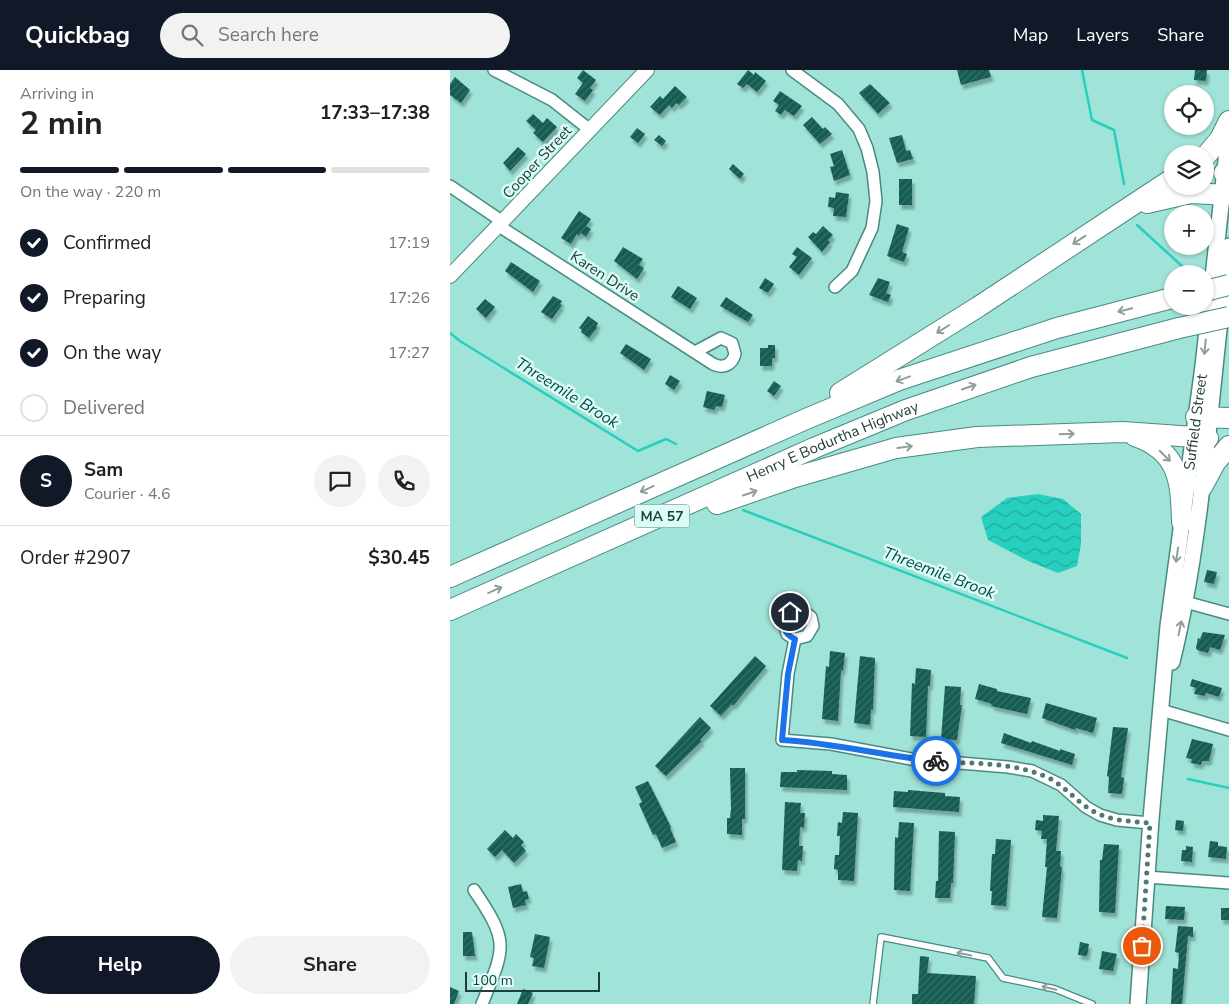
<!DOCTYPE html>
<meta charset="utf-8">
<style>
body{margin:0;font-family:"Nunito Sans",sans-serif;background:#f2f2f2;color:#222;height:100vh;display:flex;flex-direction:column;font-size:19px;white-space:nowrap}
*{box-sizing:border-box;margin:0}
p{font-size:16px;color:#767676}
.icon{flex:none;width:28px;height:28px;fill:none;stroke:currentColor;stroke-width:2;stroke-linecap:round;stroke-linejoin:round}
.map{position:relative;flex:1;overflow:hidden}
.drawer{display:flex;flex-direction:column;background:#fff;width:450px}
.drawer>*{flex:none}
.fabs{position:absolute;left:714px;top:15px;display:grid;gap:10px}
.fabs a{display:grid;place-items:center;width:50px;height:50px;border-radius:50%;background:#fff;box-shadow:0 1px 4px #0004;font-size:25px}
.scale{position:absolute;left:15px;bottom:12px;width:135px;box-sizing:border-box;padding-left:5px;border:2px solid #223e39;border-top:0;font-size:14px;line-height:18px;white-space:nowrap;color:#223e39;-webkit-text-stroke:4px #dcfdf7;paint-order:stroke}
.pin{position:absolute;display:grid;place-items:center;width:42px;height:42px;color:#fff;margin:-21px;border:2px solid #fff;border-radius:50%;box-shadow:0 1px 5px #0007}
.courier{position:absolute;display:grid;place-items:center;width:50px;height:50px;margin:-25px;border:4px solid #1a73e8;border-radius:50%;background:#fff;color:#222;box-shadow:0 1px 6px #0007}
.headline em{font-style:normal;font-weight:700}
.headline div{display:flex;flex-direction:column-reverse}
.headline{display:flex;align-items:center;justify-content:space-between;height:85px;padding:0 20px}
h1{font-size:32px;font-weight:700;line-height:38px}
.bar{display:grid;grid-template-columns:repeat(4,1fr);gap:8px 5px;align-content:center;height:60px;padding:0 20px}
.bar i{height:6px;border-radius:4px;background:#e0e0e0}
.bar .selected{background:#111827}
.bar p{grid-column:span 4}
.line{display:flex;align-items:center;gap:12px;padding:0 20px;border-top:1px solid #e0e0e0}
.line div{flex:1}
.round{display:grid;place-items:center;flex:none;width:52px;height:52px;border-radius:26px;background:#f2f2f2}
ol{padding:0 20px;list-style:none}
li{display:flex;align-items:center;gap:15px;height:55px}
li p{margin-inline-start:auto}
li .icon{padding:5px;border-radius:50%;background:#111827;color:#fff;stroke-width:4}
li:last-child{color:#767676}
li i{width:28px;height:28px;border:2px solid #e0e0e0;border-radius:50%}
.primary-button{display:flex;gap:10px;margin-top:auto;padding:10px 20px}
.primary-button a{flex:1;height:58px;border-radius:30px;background:#111827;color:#fff;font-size:20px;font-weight:700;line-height:58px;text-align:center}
.primary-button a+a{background:#f2f2f2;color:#222}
header{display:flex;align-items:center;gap:30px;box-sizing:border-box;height:70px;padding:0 25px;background:#111827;color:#fff}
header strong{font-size:24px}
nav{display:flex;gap:28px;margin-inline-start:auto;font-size:18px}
.search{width:350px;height:45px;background:#f2f2f2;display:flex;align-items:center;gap:12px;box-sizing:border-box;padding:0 18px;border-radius:28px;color:#767676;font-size:19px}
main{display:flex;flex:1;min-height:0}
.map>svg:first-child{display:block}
.water{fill:url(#water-waves)}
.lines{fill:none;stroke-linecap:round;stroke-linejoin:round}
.stream{stroke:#27d0be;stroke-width:2.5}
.building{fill:url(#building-hatch);filter:url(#shadow)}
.service-casing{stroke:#498b81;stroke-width:8}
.minor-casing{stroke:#498b81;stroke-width:14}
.tertiary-casing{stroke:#498b81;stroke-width:16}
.secondary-casing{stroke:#498b81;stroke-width:18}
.motorway-casing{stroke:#498b81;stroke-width:22}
.service{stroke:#fff;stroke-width:5.5}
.minor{stroke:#fff;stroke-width:11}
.tertiary{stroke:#fff;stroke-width:14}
.secondary{stroke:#fff;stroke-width:15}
.motorway{stroke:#fff;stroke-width:20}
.motorway-bridge-casing{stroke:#498b81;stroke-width:22;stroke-linecap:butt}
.motorway-bridge{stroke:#fff;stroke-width:20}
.oneway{stroke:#909e9c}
.done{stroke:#4e7871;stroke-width:5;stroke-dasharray:0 9}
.route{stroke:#1a73e8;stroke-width:6}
.labels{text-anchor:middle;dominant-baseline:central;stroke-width:5;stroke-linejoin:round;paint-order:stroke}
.shield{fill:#dcfdf7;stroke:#5a7772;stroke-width:1}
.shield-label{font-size:14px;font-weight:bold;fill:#223e39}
.street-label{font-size:15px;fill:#223e39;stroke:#dcfdf7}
.water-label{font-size:16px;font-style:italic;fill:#044b44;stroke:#dcfdf7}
</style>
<header>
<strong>Quickbag</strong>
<div class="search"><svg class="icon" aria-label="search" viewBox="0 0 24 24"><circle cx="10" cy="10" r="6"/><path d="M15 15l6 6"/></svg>Search here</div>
<nav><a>Map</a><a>Layers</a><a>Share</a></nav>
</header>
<main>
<section class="drawer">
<div class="headline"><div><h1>2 min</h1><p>Arriving in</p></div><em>17:33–17:38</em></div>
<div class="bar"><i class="selected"></i><i class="selected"></i><i class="selected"></i><i></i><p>On the way · 220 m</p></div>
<ol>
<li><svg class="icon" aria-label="check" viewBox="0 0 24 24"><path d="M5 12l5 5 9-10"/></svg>Confirmed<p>17:19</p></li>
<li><svg class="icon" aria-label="check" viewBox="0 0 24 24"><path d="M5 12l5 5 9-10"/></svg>Preparing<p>17:26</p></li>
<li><svg class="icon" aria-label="check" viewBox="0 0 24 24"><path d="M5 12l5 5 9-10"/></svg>On the way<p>17:27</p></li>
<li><i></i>Delivered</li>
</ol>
<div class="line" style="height:90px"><b class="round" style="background:#111827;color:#fff">S</b><div><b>Sam</b><p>Courier · 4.6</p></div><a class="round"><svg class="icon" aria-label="chat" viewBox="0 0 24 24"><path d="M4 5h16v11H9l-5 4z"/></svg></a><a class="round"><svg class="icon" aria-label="phone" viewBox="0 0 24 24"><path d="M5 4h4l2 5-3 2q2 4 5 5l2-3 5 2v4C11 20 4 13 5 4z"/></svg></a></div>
<div class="line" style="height:65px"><div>Order #2907</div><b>$30.45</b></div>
<div class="primary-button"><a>Help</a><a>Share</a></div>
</section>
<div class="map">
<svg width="779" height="934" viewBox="0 0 779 934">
<defs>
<pattern id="water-waves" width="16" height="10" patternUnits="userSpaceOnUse" patternTransform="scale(1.25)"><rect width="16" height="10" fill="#27d0be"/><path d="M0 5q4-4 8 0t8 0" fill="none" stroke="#21aa9b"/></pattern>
<pattern id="building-hatch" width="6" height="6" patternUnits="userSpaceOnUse" patternTransform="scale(1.25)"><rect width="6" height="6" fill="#135c53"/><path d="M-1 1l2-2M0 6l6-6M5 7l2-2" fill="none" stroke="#35716a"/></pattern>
<filter id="shadow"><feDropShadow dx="2.5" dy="4.5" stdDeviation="1" flood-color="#0004"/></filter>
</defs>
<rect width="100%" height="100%" fill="#a0e3d8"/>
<path class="water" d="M588 424 613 429 631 444V474L627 496 608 503 578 491 538 470 531 447 557 428Z"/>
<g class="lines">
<g class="stream">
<path d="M632 0 642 50 664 60 674 114"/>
<path d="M687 155 733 197"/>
<path d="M0 263 10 271 188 381 216 369 226 374"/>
<path d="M293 440 677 588"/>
<path d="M738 709 779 718"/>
</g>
</g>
<g class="building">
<path d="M133 0 146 10 140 18 143 20 135 31 125 24 133 13 127 8Z"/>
<path d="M298 0 304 5 305 2 316 11 307 22 297 14 293 18 287 14Z"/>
<path d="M507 0H539L541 7 511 15Z"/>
<path d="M745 0H757L756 11 744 10Z"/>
<path d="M5 7 20 20 11 33 0 25V14Z"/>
<path d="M420 14 440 33 428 44 409 23Z"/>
<path d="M225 16 237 27 229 35 226 33 222 38 219 35 210 45 200 37 210 26 213 29Z"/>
<path d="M330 21 352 36 344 46 335 40 331 45 325 41 329 35 323 31Z"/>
<path d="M83 44 93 53 97 48 107 57 93 72 83 63 86 60 76 51Z"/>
<path d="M362 47 373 59 375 57 382 64 370 74 353 55Z"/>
<path d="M187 58 195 64 188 73 180 67Z"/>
<path d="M209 65 216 71 212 76 204 70Z"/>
<path d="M452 65 456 81 460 80 463 89 447 93 439 68Z"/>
<path d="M68 77 76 84 60 101 53 93Z"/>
<path d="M392 80 400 105 384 111 380 97 384 96 380 84Z"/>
<path d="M283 94 294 104 290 109 279 99Z"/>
<rect x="449" y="109" width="13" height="26"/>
<path d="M386 122 399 124 396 147 383 146 384 138 378 137 379 127 385 128Z"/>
<path d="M129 141 141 149 136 156 141 159 136 167 131 163 129 166 127 164 121 174 111 168Z"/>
<path d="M447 154 459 158 452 182 457 184 454 192 437 186Z"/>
<path d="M373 156 383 165 378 170 380 172 372 182 358 167 363 162 366 164Z"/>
<path d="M173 177 193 189 189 195 194 198 187 209 164 191Z"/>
<path d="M347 177 362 188 349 205 339 197 347 187 342 184Z"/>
<path d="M61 192 90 211 83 222 55 201Z"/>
<path d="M315 208 324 214 318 223 309 218Z"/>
<path d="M428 208 440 212 436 223 441 225 438 232 419 225Z"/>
<path d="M228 216 247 228 240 239 221 227Z"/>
<path d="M103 226 112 231 110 234 112 235 102 249 91 242Z"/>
<path d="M276 227 303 245 298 252 270 236Z"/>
<path d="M35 229 45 237 36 248 26 239Z"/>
<path d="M138 246 148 253 146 257 147 258 139 268 131 262 132 260 129 258Z"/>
<path d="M176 274 201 289 194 300 170 283Z"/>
<path d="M318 275H325V288H322V296H310V278H318Z"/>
<path d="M220 305 230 311 224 320 215 314Z"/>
<path d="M324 311 331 316 324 326 317 321Z"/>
<path d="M257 321 275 325 272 337 266 336 264 340 253 337Z"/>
<path d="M757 500 767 502 764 514 754 512Z"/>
<path d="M753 562 775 565 770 580 760 577 758 583 747 580 746 578 748 568 750 569Z"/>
<path d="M380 581 395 583 393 601 391 600 388 651 372 649 376 596 379 597Z"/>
<path d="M305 586 316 596 283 636 282 634 271 646 260 636Z"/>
<path d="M410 586 425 588 423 640 421 639 420 655 404 653Z"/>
<path d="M466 598 481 600 480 616H478L476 667 460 666 462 613 465 614Z"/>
<path d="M742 609 772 618 769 627 756 623 755 626 744 624 746 618 740 616Z"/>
<path d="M529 614 547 619V621L581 628 577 644 541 636 542 634 525 629Z"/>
<path d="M495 616 511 617 510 635H512L507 670 491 669Z"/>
<path d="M596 633 647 648 643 663 626 658 625 660 592 648Z"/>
<path d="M250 647 261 658 250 670 252 671 216 706 205 696Z"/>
<path d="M663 657 678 658 671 707 674 708 672 724 658 723 659 707 657 706Z"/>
<path d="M554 663 581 673 582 671 610 681V679L625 684 622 695 551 673Z"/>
<path d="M742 669 763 674 759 691H752L751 695 741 693 742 689 736 688Z"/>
<path d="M280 698H295V749H292V765L277 764V748H280L281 739Z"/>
<path d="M347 700 382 701V704L397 705V720L330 717 331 702H347Z"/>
<path d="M198 711 221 757 220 758 226 772 212 778 206 764 203 765 189 734 192 732 185 717Z"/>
<path d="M458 720 495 723V726L510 727 509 742 443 737 444 721 458 722Z"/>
<path d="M335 732 351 733 350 743H355L354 758 350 757 349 776H353L352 791 348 790 347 801 332 800Z"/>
<path d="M393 742 408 743 404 811 388 810V800L384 799 385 785H389L390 766H387L388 752 392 753Z"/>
<path d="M593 745 609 746 606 781H611L610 797H612L607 848 592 847 597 797H595L597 769H591L592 761 585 760 586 750 593 751Z"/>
<path d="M726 750 734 751 733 761 725 760Z"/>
<path d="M449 752 464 753 460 821 444 820 445 767 448 768Z"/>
<path d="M55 760 63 768 66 764 74 772 71 775 76 781 64 793 52 780 45 787 37 779Z"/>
<path d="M489 761 505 762 503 813H501L500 828H485L486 811H488Z"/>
<path d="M546 769 561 770 556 836 541 835 542 821H540L542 784H545Z"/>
<path d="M760 771 768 772V776L777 777 776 789 758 787Z"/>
<path d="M654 774 669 775 665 843 649 842 650 790H652Z"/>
<path d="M736 776 743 777 742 792 731 791 732 780H736Z"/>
<path d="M71 814 73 822 77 821 79 829 75 830 76 835 63 838 58 817Z"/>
<path d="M716 836 735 837 734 850 715 849Z"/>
<rect x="771" y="838" width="8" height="12"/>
<path d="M728 856 743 857V867L738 866 732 934H721L723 898 728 899 729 883 725 882Z"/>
<path d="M13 862H22L25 886H13Z"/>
<path d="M85 864 100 867 94 898 82 896 84 888 80 887Z"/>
<path d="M630 872 639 874 637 886 628 885Z"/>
<path d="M652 881 667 884 663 901 649 899Z"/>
<path d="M470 886 479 887 477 903 526 906 524 934H462V924H468Z"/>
<path d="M0 917 9 921 4 934H0Z"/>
<path d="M73 919 83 923 78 934H67Z"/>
</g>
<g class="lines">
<g class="service-casing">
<path id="service" d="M423 934 431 867 538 888 553 908 605 919 642 934"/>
</g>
<g class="minor-casing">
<g id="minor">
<path d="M44 0 102 30 140 60"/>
<path d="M342 0 388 34 409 59 417 78 423 102 426 131 422 158 402 201 385 217"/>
<path d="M0 116 53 152"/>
<path d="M49 156 263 294C273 299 282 295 285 284L282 273 271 268 245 282"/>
<path d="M728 530 779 544"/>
<path d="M345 569 357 566 363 556 361 547 352 540 340 542 334 553 337 564 345 569 338 604 332 670 381 674 461 689 558 697 582 701 611 715 636 737 650 745 667 750 700 753"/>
<path d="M711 640 779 660"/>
<path d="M697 807 779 813"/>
<path d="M24 820C60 873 55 877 32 934"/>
</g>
</g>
<g class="tertiary-casing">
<path id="tertiary" d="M0 206 197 0"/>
</g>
<g class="secondary-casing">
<g id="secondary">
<path d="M722 592C755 456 760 315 779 176"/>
<path id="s1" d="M688 934 701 749 718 556 753 296 779 64"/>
</g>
</g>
<g class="motorway-casing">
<g id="motorway">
<path d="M755 87 770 69 779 51"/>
<path d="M774 103H779"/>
<path d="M697 133 741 123 779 125"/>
<path d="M390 323 528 237 722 109"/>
<path d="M746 347 779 348"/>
<path d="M685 366C729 381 731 411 732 452"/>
<path d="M752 417 765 393 779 376"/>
<path d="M267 434 342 408 446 378 527 367 673 362 758 368"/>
<path d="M0 507 356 349 449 310 607 258 722 228"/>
<path id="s2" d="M0 540 364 378 456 340 581 297 729 258"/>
</g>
</g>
<use href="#service" class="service"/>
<use href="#minor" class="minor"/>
<use href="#tertiary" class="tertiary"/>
<use href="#secondary" class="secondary"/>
<use href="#motorway" class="motorway"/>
<g class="motorway-bridge-casing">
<g id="motorway-bridge">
<path d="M755 221 779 215"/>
<path d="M729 258 779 247"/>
</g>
</g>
<use href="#motorway-bridge" class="motorway-bridge"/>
</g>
<defs><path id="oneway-shaft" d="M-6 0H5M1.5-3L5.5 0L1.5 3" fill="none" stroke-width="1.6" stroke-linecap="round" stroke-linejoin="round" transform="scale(1.25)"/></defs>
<g class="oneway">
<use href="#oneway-shaft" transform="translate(629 170) rotate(147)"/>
<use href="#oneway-shaft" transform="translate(675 240) rotate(166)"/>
<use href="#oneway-shaft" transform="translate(493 259) rotate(148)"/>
<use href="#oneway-shaft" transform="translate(755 277) rotate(96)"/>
<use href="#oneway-shaft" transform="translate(453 309) rotate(160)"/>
<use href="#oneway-shaft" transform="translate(519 317) rotate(-19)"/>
<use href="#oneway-shaft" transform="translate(617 364) rotate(-2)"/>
<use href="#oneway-shaft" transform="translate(455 377) rotate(-8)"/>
<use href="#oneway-shaft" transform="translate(715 386) rotate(45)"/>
<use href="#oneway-shaft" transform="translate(197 419) rotate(156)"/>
<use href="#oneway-shaft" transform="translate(300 423) rotate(-19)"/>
<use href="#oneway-shaft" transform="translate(727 485) rotate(98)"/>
<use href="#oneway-shaft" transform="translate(45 520) rotate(-24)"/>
<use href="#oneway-shaft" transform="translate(730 558) rotate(-78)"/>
<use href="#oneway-shaft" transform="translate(514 884) rotate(-169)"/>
<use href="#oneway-shaft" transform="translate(599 918) rotate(-166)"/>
</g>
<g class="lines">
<path class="done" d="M486 691C520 694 560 692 592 705 611 712 622 727 638 738 657 751 678 751 700 753L692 876"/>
<path class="route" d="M340 542C330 551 333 564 345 569L338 604 332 670C385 673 434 686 486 691"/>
</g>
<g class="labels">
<rect class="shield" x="184.5" y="434.5" width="55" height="23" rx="4"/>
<g class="shield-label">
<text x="212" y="446">MA 57</text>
</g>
<g class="street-label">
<text transform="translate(87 92) rotate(-47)">Cooper Street</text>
<text transform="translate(155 206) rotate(33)">Karen Drive</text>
<text stroke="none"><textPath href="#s1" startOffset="585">Suffield Street</textPath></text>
<text stroke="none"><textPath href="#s2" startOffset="418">Henry E Bodurtha Highway</textPath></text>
</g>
<g class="water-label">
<text transform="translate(117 323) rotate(32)">Threemile Brook</text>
<text transform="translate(489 503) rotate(21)">Threemile Brook</text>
</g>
</g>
</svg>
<div class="fabs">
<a><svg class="icon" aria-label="locate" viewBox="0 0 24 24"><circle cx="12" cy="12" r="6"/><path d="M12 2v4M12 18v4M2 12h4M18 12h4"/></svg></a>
<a><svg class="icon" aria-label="layers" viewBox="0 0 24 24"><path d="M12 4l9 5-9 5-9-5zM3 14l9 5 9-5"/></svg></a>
<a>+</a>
<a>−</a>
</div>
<div class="scale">100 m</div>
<div class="pin" style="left:692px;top:876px;background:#ea580c"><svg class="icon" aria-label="bag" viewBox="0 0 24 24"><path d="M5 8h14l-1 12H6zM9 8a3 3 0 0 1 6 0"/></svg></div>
<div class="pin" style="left:340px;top:542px;background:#1f2937"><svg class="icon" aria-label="home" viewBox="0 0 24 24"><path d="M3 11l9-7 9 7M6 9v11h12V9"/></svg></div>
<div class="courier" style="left:486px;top:691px"><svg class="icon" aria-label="bike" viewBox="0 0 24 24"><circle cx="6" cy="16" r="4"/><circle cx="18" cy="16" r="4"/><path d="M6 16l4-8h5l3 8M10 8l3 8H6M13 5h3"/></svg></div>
</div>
</main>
